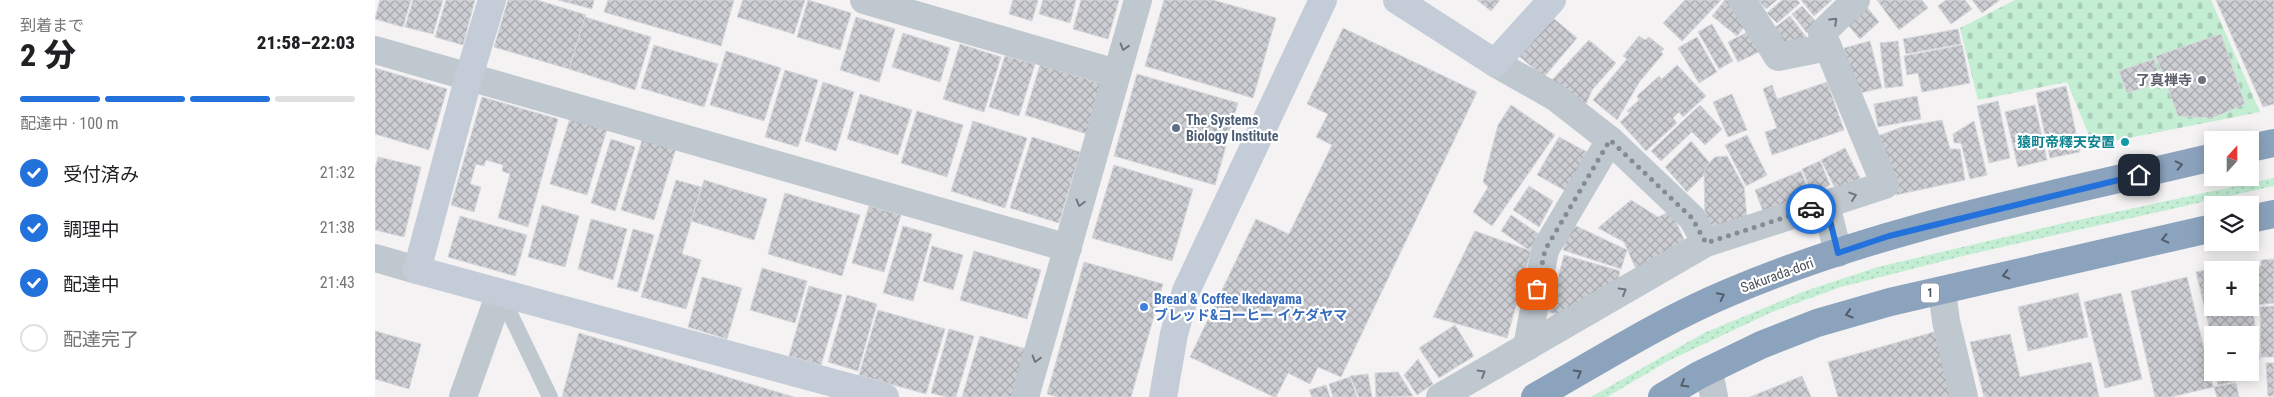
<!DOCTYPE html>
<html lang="ja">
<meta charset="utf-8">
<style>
body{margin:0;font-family:"Roboto Condensed","Noto Sans JP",sans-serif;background:#f2f2f2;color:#202124;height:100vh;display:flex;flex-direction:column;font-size:19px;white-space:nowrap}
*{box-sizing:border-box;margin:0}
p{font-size:16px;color:#757577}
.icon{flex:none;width:28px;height:28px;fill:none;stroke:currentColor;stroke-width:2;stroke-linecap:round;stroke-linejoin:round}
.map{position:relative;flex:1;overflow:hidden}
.sheet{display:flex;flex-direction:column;background:#fff;width:375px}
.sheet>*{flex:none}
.needle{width:32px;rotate:21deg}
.fabs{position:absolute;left:1829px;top:131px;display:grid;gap:10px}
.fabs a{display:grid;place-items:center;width:55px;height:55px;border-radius:0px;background:#fff;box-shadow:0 2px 12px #0003;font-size:25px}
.pin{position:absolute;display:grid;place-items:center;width:42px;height:42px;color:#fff;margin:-21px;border-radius:10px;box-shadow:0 2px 8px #0006}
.courier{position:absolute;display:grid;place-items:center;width:50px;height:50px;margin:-25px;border:4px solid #2372dc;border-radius:50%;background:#fff;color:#222;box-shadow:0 1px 6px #0007}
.summary em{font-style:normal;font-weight:800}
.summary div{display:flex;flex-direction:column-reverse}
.summary{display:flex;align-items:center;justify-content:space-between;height:85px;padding:0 20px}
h1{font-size:32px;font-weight:800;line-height:38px}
.bar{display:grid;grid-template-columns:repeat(4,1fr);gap:8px 5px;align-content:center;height:60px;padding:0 20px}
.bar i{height:6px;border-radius:4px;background:#e0e0e0}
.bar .active{background:#2372dc}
.bar p{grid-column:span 4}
ol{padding:0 20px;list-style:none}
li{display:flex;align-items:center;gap:15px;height:55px}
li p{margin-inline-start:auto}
li .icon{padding:5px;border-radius:50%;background:#2372dc;color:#fff;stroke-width:4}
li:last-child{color:#757577}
li i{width:28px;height:28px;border:2px solid #e0e0e0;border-radius:50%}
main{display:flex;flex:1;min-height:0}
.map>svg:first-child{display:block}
.grass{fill:url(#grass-dots)}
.cemetery{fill:url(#cemetery-stones)}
.building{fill:url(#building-cross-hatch);stroke:#d6d8dc}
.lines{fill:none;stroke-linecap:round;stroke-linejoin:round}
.lane{stroke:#c0c8cf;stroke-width:16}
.street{stroke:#c0c8cf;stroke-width:28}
.secondary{stroke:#c3ccd7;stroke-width:28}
.highway{stroke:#8ca3bd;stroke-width:28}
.oneway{stroke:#6d7780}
.oneway2{stroke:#515c68}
.done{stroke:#868b92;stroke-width:5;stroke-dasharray:0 9}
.route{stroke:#2372dc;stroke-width:6}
.worship-dot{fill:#6b7280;stroke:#fff;stroke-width:2}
.service-dot{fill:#5c6f8a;stroke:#fff;stroke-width:2}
.culture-dot{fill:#0f9aa8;stroke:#fff;stroke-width:2}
.shop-dot{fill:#3f7fe0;stroke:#fff;stroke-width:2}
.labels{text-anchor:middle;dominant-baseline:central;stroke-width:4.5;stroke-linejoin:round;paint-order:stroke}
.shield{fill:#fff;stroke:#80878e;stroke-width:1}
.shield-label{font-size:12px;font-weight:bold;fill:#4a545e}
.worship-label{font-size:14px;font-weight:bold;fill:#5b616d;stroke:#fff;text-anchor:end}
.service-label{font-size:14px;font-weight:bold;fill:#4e5e75;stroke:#fff;text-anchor:start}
.culture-label{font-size:14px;font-weight:bold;fill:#0d838f;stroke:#fff;text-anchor:end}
.street-label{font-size:14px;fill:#4a545e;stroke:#fff}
.shop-label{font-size:14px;font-weight:bold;fill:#366cbe;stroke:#fff;text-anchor:start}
</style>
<main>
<section class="sheet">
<div class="summary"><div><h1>2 分</h1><p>到着まで</p></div><em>21:58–22:03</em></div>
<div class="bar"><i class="active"></i><i class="active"></i><i class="active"></i><i></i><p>配達中 · 100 m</p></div>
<ol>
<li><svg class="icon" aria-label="check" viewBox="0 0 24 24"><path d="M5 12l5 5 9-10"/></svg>受付済み<p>21:32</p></li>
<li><svg class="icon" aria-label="check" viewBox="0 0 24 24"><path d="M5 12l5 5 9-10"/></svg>調理中<p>21:38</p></li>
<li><svg class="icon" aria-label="check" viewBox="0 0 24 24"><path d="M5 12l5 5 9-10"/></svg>配達中<p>21:43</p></li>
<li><i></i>配達完了</li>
</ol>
</section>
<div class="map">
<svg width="1899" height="397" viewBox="0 0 1899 397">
<defs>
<pattern id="grass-dots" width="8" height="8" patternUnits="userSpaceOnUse" patternTransform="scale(1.25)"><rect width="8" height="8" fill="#c3eed4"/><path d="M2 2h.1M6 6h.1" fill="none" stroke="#a9ceb8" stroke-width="1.8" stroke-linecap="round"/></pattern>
<pattern id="cemetery-stones" width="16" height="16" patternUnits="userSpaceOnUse" patternTransform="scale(1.25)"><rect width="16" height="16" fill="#c3eed4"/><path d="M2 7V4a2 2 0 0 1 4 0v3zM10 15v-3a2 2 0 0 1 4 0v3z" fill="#a9ceb8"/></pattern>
<pattern id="building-cross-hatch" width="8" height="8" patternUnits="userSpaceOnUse" patternTransform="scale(1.25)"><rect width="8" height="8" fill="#ccced3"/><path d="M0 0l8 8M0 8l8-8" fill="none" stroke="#a8aaae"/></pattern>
</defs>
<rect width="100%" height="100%" fill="#f4f2f2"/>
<path class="grass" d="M1899 178V186L1596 254 1466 287 1397 312 1293 361 1232 397H1216L1329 333 1430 291 1503 267 1685 224Z"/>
<path class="cemetery" d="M1640 0H1836L1885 112 1718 145 1692 82 1603 100 1585 28Z"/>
<g class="building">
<path d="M5 0H36L28 27 0 19Z"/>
<path d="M38 0H68L58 34 30 27Z"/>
<path d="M71 0H100L88 45 60 37Z"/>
<path d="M133 0H162L211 15 194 69 119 47Z"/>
<path d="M183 0H219L217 9Z"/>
<path d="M233 0H359L346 46 229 12Z"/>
<path d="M368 0H430L419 34 362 17Z"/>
<path d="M433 0 476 13 465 50 422 37Z"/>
<path d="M638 0H663L657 21 634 14Z"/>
<path d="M668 0H701L695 23 664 14Z"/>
<path d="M706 0H744L733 39 698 29Z"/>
<path d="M789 0H838L901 18 878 98 770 66Z"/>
<path d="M1102 0H1125L1116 11Z"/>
<path d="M1310 0H1346L1307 41 1288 23Z"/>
<path d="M1350 0H1363L1374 21 1362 36 1337 16Z"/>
<path d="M1383 0H1402L1391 9Z"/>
<path d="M1407 0H1422L1425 3 1402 23 1392 13Z"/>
<path d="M1426 0H1457L1439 16Z"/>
<path d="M1502 0H1547L1553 8 1524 30Z"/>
<path d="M1571 0H1590L1597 9 1576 24 1563 6Z"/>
<path d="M1597 0H1625L1607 13Z"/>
<path d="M1841 0H1899V104L1888 107Z"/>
<path d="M1427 6 1443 24 1432 33 1417 14Z"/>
<path d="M1491 6 1504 22 1485 39 1471 23Z"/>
<path d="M1415 16 1431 37 1415 50 1398 29Z"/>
<path d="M210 17 276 37 260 90 194 69Z"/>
<path d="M481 17 520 29 504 82 465 70Z"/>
<path d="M1177 17 1202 38 1169 77 1144 56Z"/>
<path d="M1337 24 1358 61 1344 69 1323 32Z"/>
<path d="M968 28 1102 92 966 377 943 367 935 384 913 373 901 397H899L815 357 881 219 914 234 957 145 941 137 953 114 932 104Z"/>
<path d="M1583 29 1586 44 1531 54 1528 39Z"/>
<path d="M1376 30 1386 51 1363 62 1353 42Z"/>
<path d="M528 33 575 48 565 82 517 67Z"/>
<path d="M1846 34 1870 104 1837 118 1803 116 1781 56Z"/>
<path d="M1264 36 1270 40 1274 37 1289 49 1286 52 1288 54 1265 81 1242 120 1218 100 1252 59 1248 56Z"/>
<path d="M1322 37 1342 72 1324 83 1303 48Z"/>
<path d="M1214 40 1241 63 1217 90 1208 111 1176 81Z"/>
<path d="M1495 41 1507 88 1481 94 1469 48Z"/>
<path d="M1523 41 1528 86 1510 88 1505 43Z"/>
<path d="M585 44 626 57 609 112 568 99Z"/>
<path d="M279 45 343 64 329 107 266 88Z"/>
<path d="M1587 45 1595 83 1547 92 1543 73 1532 75 1529 56Z"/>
<path d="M351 51 406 68 389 121 335 105Z"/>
<path d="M630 56 660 64 644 116 614 107Z"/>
<path d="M1779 59 1787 82 1752 93 1744 71Z"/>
<path d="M665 65 728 84 712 134 650 115Z"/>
<path d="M1302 65 1331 96 1308 117 1304 112 1298 118 1302 123 1271 151 1245 122 1255 113 1252 111 1264 100 1262 96 1284 76 1287 79Z"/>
<path d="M0 68 72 89 54 150 0 134Z"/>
<path d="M410 70 443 80 423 147 390 137Z"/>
<path d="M762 74 863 103 840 185 739 156Z"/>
<path d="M448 82 479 92 461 151 430 141Z"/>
<path d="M1452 82 1469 130 1397 155 1390 132 1402 128 1388 89 1397 85 1402 99Z"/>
<path d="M1691 86 1705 152 1675 158 1661 93Z"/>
<path d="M485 94 537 110 523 155 472 139Z"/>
<path d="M1357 94 1372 130 1353 137 1338 102Z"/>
<path d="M1542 96 1546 119 1503 127 1499 104Z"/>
<path d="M107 97 183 119 153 227 123 218 135 174 127 171 128 165 111 160 109 166 101 164 95 184 106 187 99 212 76 205Z"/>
<path d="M1623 101 1635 158 1614 163 1602 106Z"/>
<path d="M1136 105 1180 135 1117 226 1098 212 1113 187 1108 182 1123 125Z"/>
<path d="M1325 105 1347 129 1330 145 1317 132 1286 161 1276 151Z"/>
<path d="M1660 105 1672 160 1643 167 1630 112Z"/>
<path d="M542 111 588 125 572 177 526 163Z"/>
<path d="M195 118 232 129 212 195 175 184Z"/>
<path d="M1567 120 1575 149H1585L1590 180 1521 195 1500 137 1527 127Z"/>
<path d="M598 121 652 138 630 208 576 191Z"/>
<path d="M1599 121 1612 175 1595 179 1586 143H1579L1578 134Z"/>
<path d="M1372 135 1392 175 1371 186 1350 145Z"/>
<path d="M268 137 301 148 279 220 246 210Z"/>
<path d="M657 137 705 152 684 223 635 208Z"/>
<path d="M1184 137 1212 152 1191 191 1162 175Z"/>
<path d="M236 139 260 147 240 211 216 203Z"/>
<path d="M1316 141 1334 162 1329 175 1312 192 1290 167Z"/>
<path d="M1470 148 1485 178 1461 190 1446 160Z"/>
<path d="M1352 156 1369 187 1372 218 1344 227 1335 225 1330 219 1329 172 1333 164 1340 157Z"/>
<path d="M3 157 46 167 29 237 0 230V169Z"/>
<path d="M1445 161 1455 185 1437 193 1427 169Z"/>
<path d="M739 165 818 189 797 261 717 238Z"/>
<path d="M1426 171 1436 196 1389 214 1380 190Z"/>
<path d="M301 180 326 187 307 254 326 260 311 309 266 297Z"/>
<path d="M329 180 392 199 379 240 316 221Z"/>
<path d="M1154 186 1178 201 1164 227 1138 210Z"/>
<path d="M410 193 485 215 467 276 393 254Z"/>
<path d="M1256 200 1283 217 1296 211 1312 246 1261 269 1249 242 1223 228Z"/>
<path d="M167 205 204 216 190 267 153 257Z"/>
<path d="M494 206 526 215 509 272 477 263Z"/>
<path d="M1136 215 1164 234 1154 250 1126 231Z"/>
<path d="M85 216 152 235 140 276 73 257Z"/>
<path d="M216 219 252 229 238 280 203 269Z"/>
<path d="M1197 224 1252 250 1246 269 1188 250Z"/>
<path d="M528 226 557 234 538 301 508 293Z"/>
<path d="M258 229 279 235 263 292 242 287Z"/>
<path d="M1100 231 1156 251 1132 338 1058 317Z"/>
<path d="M557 246 588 255 578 290 548 281Z"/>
<path d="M599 251 666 270 652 319 585 300Z"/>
<path d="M1189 255 1245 271 1243 280 1185 315 1174 312Z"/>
<path d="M1899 259V303L1882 305 1881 267 1886 266V260Z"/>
<path d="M709 262 788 284 756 397H683L672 394Z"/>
<path d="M1869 263 1870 270H1838V308H1875V292L1885 359 1875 361V335H1838V343L1821 272Z"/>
<path d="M387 268 432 281 420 323 375 310Z"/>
<path d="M327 277 367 288 352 339 313 327Z"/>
<path d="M1812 277 1838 387 1796 397H1780L1756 291Z"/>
<path d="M434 286 467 295 446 365 414 356Z"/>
<path d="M1703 293 1713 337 1653 351 1643 307Z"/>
<path d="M1746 293 1767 379 1730 388 1709 302Z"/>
<path d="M472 295 502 304 483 371 453 362Z"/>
<path d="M1899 306V357H1886L1885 307Z"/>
<path d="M503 310 570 329 551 394 484 375Z"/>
<path d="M1080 325 1099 356 1064 378 1044 348Z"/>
<path d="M574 329 599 336 581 397H571L556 393Z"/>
<path d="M1566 330 1585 397H1463L1453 362Z"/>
<path d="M0 331 46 344 34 389 0 379Z"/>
<path d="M204 333 419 397H187Z"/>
<path d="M1635 334 1645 377 1716 362 1724 397H1609L1595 342Z"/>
<path d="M605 336 651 349 637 397H587Z"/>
<path d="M1043 359 1058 384 1042 395 1029 375Z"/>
<path d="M1891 363H1899V396H1893Z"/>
<path d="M1023 372 1038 396 1001 397 1000 373Z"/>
<path d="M1840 372H1859L1861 381 1843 385Z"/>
<path d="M993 374 997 397H984L975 376Z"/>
<path d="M1427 376 1436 397H1375Z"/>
<path d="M975 377 982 397H958L954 384Z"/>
<path d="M1861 383 1864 397H1842L1839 387Z"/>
<path d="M951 385 955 397H937L934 390Z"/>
</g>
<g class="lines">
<path class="lane" d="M125 293 175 397"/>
<g class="street">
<path d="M489 0 741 73"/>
<path d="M1367 0 1403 57 1453 47"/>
<path d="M0 50 693 248"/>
<path d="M1120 63 1180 97 1235 140"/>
<path d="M1451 204 1463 253"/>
<path d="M0 258 42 270"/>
<path d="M1567 291 1571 321 1589 397"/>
<path d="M1152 347 1170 250 1235 140 1317 218 1331 243"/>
<path d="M1334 371 1339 397"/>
<path d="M88 397 125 293"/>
<path d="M650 397 763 0"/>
<path d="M1065 397 1331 243 1510 185 1447 33 1481 0"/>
</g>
<g class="secondary">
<path d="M117 0 94 76 42 270 510 397"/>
<path d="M1022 0 1120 63 1177 0"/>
<path d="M788 397 799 334 811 291 948 0"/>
</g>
<g class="highway">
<path d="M1875 148 1899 143"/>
<path d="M1875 219 1899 214"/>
<path d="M1160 397C1224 361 1286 321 1353 293 1507 227 1675 196 1838 157"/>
<path d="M1287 397 1324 375 1386 345 1442 323 1515 302 1838 228"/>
</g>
</g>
<defs><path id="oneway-chevron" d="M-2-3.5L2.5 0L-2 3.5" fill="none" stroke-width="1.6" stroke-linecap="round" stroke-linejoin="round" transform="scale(1.25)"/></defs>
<g class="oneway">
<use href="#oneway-chevron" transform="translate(1459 21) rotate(-44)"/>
<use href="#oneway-chevron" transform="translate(749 47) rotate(107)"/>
<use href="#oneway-chevron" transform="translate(1478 196) rotate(-18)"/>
<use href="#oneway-chevron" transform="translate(705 203) rotate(105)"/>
<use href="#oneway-chevron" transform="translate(1248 291) rotate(-30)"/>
<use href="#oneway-chevron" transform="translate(661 359) rotate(106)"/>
<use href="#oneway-chevron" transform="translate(1107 373) rotate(-30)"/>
</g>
<g class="oneway2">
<use href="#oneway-chevron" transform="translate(1804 165) rotate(-13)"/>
<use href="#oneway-chevron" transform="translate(1790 239) rotate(167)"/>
<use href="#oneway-chevron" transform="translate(1631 275) rotate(166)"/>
<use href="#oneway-chevron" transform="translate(1346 296) rotate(-26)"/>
<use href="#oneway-chevron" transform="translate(1474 314) rotate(163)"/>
<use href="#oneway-chevron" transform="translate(1203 373) rotate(-30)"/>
<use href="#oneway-chevron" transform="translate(1309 384) rotate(150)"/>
</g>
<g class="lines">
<path class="done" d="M1162 289 1170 250 1235 140 1317 218 1331 243 1436 209"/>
<path class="route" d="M1436 209 1451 204 1463 253 1514 236 1764 175"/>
</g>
<circle class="worship-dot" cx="1827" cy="80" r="5"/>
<circle class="service-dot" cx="801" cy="128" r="5"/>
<circle class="culture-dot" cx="1750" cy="142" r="5"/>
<circle class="shop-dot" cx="769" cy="307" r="5"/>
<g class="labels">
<rect class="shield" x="1546" y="283.5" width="18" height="19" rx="4"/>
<g class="shield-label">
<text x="1555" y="293">1</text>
</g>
<g class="worship-label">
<text x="1817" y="80">了真禅寺</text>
</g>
<g class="service-label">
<text x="811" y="120">The Systems<tspan x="811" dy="16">Biology Institute</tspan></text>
</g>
<g class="culture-label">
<text x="1740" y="142">猿町帝釋天安置</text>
</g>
<g class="street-label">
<text transform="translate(1402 275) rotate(-20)">Sakurada-dori</text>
</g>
<g class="shop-label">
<text x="779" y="299">Bread &amp; Coffee Ikedayama<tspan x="779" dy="16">ブレッド&amp;コーヒー イケダヤマ</tspan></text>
</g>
</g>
</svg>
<div class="fabs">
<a><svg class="needle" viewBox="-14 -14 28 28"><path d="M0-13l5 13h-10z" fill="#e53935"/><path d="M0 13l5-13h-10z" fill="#757577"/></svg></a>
<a><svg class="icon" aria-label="layers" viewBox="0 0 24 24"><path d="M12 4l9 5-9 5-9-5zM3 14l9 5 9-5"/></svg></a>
<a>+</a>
<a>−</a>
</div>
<div class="pin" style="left:1162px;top:289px;background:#ea580c"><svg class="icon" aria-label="bag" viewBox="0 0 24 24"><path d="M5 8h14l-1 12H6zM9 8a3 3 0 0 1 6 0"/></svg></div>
<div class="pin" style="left:1764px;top:175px;background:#1f2937"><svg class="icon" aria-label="home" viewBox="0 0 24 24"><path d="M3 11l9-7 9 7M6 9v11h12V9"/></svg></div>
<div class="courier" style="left:1436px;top:209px"><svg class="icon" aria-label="car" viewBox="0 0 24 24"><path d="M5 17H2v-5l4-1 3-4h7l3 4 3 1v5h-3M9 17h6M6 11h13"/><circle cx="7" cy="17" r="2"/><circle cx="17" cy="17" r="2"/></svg></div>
</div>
</main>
